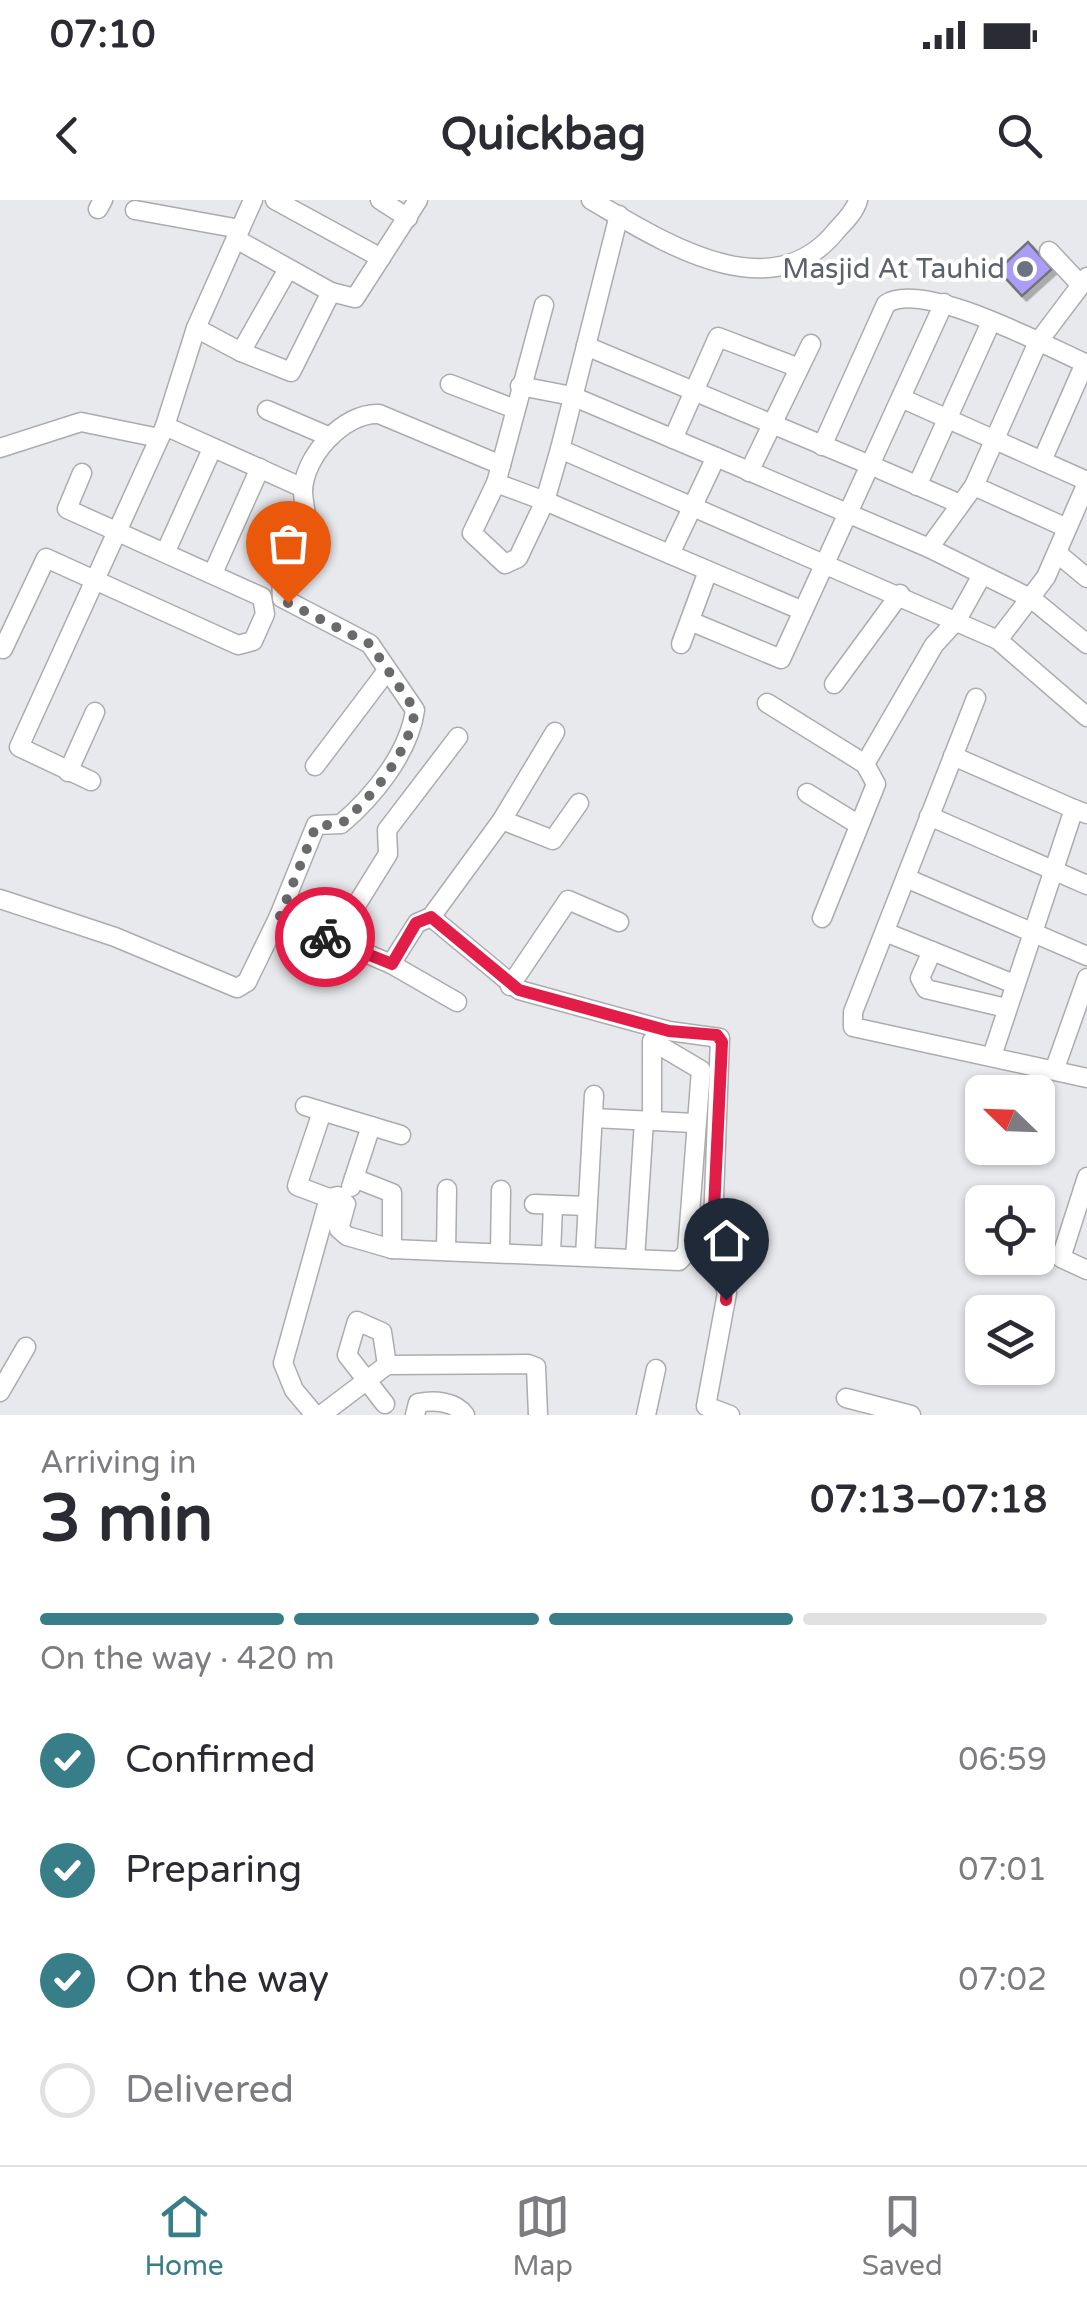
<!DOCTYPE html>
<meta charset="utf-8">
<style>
body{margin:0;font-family:"Varela Round",sans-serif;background:#f2f2f3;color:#2b2b33;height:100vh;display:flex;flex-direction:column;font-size:38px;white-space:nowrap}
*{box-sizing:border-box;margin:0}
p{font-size:32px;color:#7c7c81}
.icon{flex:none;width:55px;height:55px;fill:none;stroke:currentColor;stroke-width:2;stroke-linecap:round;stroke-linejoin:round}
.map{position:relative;height:1215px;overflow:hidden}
.sheet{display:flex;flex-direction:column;background:#fff;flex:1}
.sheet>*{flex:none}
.needle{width:65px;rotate:293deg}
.buttons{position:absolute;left:965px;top:875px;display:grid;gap:20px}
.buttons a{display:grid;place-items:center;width:90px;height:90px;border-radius:15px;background:#fff;box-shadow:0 2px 8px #0004;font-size:50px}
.pin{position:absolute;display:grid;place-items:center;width:85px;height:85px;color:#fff;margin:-102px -42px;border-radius:50% 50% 50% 0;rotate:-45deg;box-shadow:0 0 10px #0007}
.pin .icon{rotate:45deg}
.courier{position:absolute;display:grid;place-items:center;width:100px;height:100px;margin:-50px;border:8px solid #e11d48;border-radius:50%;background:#fff;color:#222;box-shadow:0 2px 12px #0007}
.overview em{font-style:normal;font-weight:700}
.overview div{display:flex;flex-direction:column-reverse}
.overview{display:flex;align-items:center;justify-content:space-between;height:170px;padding:0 40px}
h1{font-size:65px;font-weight:700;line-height:75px}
.bar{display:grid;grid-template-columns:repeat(4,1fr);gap:15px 10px;align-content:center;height:120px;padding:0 40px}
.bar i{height:12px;border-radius:8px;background:#e1e1e2}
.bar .current{background:#377e88}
.bar p{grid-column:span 4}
ol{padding:0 40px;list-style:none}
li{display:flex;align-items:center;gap:30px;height:110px}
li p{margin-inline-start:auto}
li .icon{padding:10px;border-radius:50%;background:#377e88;color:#fff;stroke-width:4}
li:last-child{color:#7c7c81}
li i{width:55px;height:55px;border:5px solid #e1e1e2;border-radius:50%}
.status{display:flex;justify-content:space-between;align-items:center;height:70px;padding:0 50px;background:#fff;direction:ltr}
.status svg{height:28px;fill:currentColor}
header{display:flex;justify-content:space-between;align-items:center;height:130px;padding:0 40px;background:#fff;font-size:45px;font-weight:700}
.tabs{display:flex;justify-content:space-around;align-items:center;height:140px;border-top:2px solid #e1e1e2;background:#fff;font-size:28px;color:#7c7c81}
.tabs a{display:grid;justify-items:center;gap:5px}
.tabs .current{color:#377e88}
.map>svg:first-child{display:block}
.building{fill:#aa9df7;stroke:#737376;stroke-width:2.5;filter:url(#shadow)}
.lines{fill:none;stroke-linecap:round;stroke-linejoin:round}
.minor-casing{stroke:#acacaf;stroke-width:21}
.minor{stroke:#fff;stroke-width:18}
.done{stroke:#696a6b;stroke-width:10;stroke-dasharray:0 18}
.route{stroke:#e11d48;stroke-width:12}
.worship-dot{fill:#6b7280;stroke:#fff;stroke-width:4}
.labels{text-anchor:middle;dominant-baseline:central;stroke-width:8;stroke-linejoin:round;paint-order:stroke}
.worship-label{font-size:28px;fill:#5b616d;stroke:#fff;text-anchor:end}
</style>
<div class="status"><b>07:10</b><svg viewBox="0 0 49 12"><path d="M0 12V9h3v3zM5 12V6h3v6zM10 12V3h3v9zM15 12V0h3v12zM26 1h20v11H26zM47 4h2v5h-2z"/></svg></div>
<header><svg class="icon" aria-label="back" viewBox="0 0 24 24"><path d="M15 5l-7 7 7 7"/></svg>Quickbag<svg class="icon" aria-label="search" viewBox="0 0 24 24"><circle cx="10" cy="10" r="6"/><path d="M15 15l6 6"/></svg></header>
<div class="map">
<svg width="1087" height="1215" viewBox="0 0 1087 1215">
<defs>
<filter id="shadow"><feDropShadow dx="4.5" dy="4.5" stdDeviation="0" flood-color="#0004"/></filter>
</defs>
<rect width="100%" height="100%" fill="#e8e9ec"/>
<path class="building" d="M1028 42 1052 69 1022 96 998 70Z"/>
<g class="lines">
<g class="minor-casing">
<g id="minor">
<path d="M275 0 381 58"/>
<path d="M380 0 408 18"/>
<path d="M591 0C660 40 770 113 836 31 844 22 855 12 858 0"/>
<path d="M98 9 103 0"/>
<path d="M135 10 240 29"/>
<path d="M619 15 560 249 998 440 1087 517"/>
<path d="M236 39 331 92"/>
<path d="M1049 51 1081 85"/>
<path d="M944 103 870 265 960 304"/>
<path d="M196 128 241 152 288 69"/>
<path d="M586 146 870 265 781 459 690 421"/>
<path d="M241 152 291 172 331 92 355 98 418 0"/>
<path d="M450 184 515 209"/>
<path d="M520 186 572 196 716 257 670 354"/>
<path d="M901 198 1087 281"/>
<path d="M267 210 330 237"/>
<path d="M165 226 303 288"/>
<path d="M673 239 718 137 799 168"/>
<path d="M822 246 886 104C922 79 1048 147 1087 164"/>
<path d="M0 248 81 222 159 238"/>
<path d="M560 249 545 301 496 283 472 333 505 364 518 358 545 301 803 411"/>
<path d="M716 257 929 348 1032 399 1087 444"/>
<path d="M1042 261 1085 163"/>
<path d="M501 265 544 105"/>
<path d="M749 272 811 144"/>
<path d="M496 283 501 265 379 214C344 212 303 257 303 292 304 309 309 323 308 340L281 378 282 398 370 444 415 510C409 553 373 597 341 624L316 625 279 716 391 764 417 723 431 717 519 790 669 831 720 838 712 1051 727 1093 706 1206 730 1215"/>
<path d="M917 286 991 122"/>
<path d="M974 286 1067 328"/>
<path d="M929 348 974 286 1038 142 1087 77"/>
<path d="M166 351 212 249"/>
<path d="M1057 353 1087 378"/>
<path d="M213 373 260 268"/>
<path d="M998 440 1046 377 1087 283"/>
<path d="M681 444 708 371"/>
<path d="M3 449 46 358 238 445 253 441 265 414 262 397 67 309 82 273"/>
<path d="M834 484 900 394"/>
<path d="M976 498 853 812V827L1087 878"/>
<path d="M767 503 865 564"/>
<path d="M953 556 1074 609"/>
<path d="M315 566 386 472"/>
<path d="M68 572 95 512"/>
<path d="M91 581 19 547 165 226 196 128 253 0"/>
<path d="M807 593 859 625"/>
<path d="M929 616 1087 685"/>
<path d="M502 620 555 532"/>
<path d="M906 678 1087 756"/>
<path d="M0 699 115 737 237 788 247 782 279 716"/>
<path d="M431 717 502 620 553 640 579 603"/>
<path d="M822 718 876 584 865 564 934 445 957 420 982 375"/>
<path d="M885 732 1014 784"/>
<path d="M334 741 388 654 387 630 458 537"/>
<path d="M932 751 920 778 926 789 1006 808"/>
<path d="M391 764 457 802"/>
<path d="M510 786 568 700 619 722"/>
<path d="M992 856 1074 609 1087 614"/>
<path d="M1055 868 1087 778"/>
<path d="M305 906 401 935"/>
<path d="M322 912 297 986 329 998"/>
<path d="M593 918 694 923"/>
<path d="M1087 977 1061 1058 1087 1070"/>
<path d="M354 978 392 993V1049"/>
<path d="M351 987 371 926"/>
<path d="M534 1004 587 1006"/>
<path d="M446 1051 447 989"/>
<path d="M500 1053 501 990"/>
<path d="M551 1055 553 1005"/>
<path d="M585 1056 594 895"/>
<path d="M635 1059 644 921"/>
<path d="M0 1192 26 1147"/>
<path d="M846 1198 911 1215"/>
<path d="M385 1204 347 1155 357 1121 382 1132 387 1165"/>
<path d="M315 1215 294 1190 283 1163 329 998 338 996 346 1004 339 1029 347 1036 392 1049 679 1061 687 1052 701 870 652 841V921"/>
<path d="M321 1215 387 1165 528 1164 536 1167 538 1215"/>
<path d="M415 1215 418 1203C434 1200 455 1201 465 1215"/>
<path d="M646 1215 656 1169"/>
</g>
</g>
<use href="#minor" class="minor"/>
</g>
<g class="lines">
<path class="done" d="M288 403 370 444 415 510C409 553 373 596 341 624L316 626 280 716 325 737"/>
<path class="route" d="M325 737 392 764 416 723 431 717 519 790 669 831 717 835 722 842 712 1051 727 1087 726 1100"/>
</g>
<circle class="worship-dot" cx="1025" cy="69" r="10"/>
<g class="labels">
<g class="worship-label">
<text x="1005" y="69">Masjid At Tauhid</text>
</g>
</g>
</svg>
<div class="buttons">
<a><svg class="needle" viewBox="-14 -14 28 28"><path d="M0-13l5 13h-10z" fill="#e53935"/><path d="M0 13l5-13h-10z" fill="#7c7c81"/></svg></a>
<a><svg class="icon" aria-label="locate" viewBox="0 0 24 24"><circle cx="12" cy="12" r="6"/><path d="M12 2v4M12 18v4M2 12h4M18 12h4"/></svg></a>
<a><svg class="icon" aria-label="layers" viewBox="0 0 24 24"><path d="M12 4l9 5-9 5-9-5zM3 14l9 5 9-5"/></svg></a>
</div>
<div class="pin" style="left:288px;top:403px;background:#ea580c"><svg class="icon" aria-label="bag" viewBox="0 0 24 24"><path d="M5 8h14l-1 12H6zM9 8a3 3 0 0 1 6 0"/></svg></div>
<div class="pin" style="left:726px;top:1100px;background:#1f2937"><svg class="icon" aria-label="home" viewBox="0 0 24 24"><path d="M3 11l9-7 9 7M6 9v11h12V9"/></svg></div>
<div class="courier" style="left:325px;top:737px"><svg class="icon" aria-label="bike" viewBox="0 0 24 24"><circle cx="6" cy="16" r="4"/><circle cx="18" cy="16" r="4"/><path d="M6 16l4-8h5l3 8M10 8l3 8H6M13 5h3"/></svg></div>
</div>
<section class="sheet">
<div class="overview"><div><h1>3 min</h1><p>Arriving in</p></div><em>07:13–07:18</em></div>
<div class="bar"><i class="current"></i><i class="current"></i><i class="current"></i><i></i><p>On the way · 420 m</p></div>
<ol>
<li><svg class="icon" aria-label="check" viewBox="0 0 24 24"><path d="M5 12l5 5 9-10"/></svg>Confirmed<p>06:59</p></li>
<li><svg class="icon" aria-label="check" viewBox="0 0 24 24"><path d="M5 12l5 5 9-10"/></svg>Preparing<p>07:01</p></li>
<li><svg class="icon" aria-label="check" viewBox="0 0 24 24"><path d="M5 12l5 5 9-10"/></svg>On the way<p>07:02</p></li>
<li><i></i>Delivered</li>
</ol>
</section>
<nav class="tabs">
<a class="current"><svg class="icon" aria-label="home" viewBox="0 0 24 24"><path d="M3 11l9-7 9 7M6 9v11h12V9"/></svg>Home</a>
<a><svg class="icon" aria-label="map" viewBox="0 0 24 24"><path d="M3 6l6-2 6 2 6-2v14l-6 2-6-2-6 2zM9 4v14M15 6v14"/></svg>Map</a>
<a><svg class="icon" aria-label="saved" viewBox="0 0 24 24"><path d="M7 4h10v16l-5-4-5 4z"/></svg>Saved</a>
</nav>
